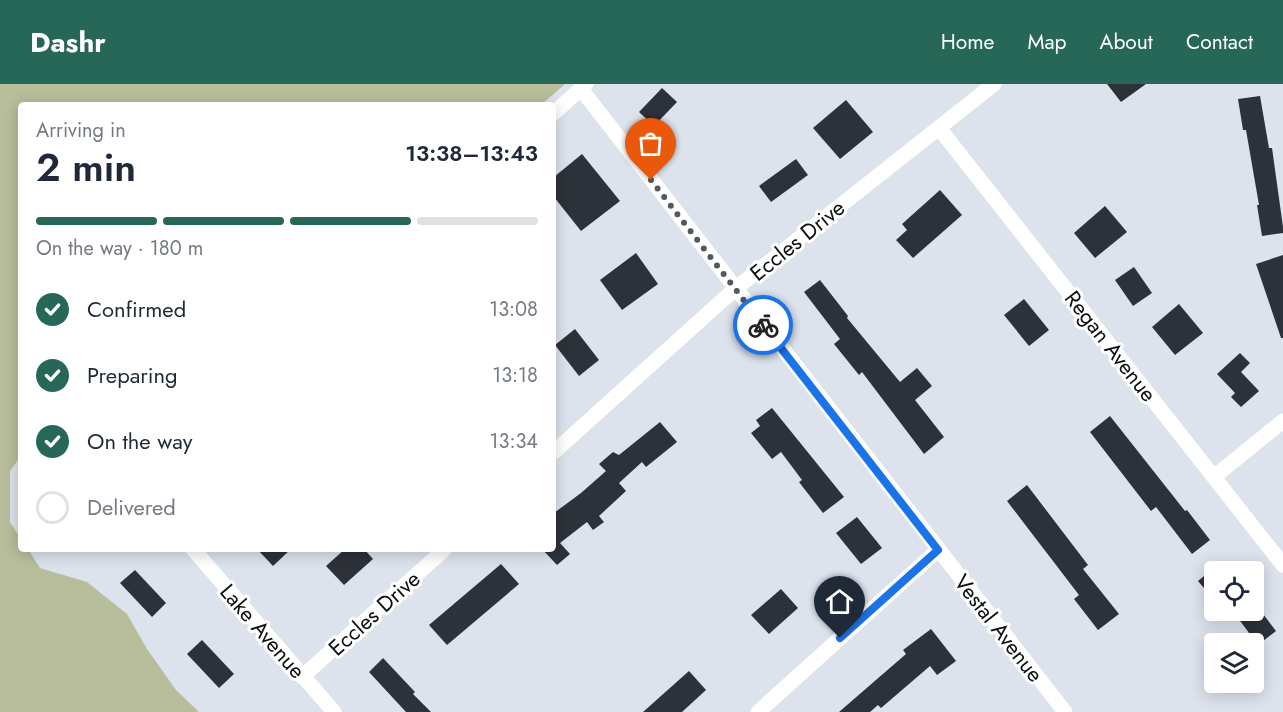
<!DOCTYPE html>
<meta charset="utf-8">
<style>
body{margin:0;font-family:Jost,sans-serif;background:#f6f6f7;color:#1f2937;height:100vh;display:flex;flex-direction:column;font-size:22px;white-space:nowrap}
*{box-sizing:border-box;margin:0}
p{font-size:20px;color:#747a83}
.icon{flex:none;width:33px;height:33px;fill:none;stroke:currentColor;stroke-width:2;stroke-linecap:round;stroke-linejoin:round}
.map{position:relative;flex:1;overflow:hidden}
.drawer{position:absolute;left:18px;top:18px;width:538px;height:450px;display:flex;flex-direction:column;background:#fff;border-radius:6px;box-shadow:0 3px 15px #0003}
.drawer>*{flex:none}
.controls{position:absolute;left:1204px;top:477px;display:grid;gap:12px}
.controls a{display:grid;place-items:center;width:60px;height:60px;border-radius:6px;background:#fff;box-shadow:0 3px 15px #0003;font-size:30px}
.pin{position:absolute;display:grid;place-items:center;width:51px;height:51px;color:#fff;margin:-62px -26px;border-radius:50% 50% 50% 0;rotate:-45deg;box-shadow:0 0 6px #0007}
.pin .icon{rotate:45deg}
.courier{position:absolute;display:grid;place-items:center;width:60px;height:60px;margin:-30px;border:4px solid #1a73e8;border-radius:50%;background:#fff;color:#222;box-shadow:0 2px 8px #0007}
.head em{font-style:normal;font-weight:600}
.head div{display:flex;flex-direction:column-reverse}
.head{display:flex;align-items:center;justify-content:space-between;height:102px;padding:0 18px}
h1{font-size:39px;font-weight:600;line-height:45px}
.bar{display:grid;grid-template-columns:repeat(4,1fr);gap:9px 6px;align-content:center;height:72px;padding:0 18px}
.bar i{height:8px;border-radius:4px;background:#e0e1e3}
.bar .current{background:#266757}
.bar p{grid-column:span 4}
ol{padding:0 18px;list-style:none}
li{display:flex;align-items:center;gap:18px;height:66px}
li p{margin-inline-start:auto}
li .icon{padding:6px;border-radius:50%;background:#266757;color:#fff;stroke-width:4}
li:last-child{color:#747a83}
li i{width:33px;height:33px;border:3px solid #e0e1e3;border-radius:50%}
header{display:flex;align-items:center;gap:36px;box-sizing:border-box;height:84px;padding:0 30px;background:#266757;color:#fff}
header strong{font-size:28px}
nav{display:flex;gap:33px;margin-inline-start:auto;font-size:21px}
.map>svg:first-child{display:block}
.green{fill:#b8bd9b}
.building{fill:#2d3139}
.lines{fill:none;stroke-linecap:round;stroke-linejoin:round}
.street{stroke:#fff;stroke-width:15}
.done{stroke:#55595e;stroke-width:6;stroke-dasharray:0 10.8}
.route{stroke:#1a73e8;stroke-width:8}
.labels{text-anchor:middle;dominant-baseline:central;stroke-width:6;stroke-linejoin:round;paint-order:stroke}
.street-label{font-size:22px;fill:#0c0e11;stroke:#fff}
</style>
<header>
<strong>Dashr</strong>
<nav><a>Home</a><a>Map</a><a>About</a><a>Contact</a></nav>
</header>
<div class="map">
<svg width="1283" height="628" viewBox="0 0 1283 628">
<rect width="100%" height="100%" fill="#dde3ed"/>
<path class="green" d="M0 0H565L541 21H21V372L10 387V438L21 455V465H28L40 484 87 498 127 530 147 565 176 606 199 628H0Z"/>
<g class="building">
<path d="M1107 0H1146L1121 18Z"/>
<path d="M662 4 677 18 654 42 639 28Z"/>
<path d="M1260 12 1269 64H1272L1283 143V149L1262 152 1257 121H1259L1246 46H1243L1238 15Z"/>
<path d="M846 16 873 48 840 75 813 44Z"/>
<path d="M582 70 620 117 581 147 554 113V93Z"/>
<path d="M796 75 808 91 771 118 759 102Z"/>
<path d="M940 106 962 131 913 174 896 156 907 146 902 140Z"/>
<path d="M1105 122 1127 148 1095 174 1074 149Z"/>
<path d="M636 169 658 200 622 226 600 196Z"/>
<path d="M1283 171V254H1281L1256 180Z"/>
<path d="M1134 183 1152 209 1133 222 1115 196Z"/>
<path d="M820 196 848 232 847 234 900 298 917 284 932 302 915 316 944 353 924 370 862 288 859 291 834 260 840 255 804 208Z"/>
<path d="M1024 215 1049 246 1029 262 1004 231Z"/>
<path d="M1179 220 1203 249 1175 271 1152 243Z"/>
<path d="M575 245 599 276 579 292 555 261Z"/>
<path d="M1240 269 1250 279 1241 288 1259 307 1241 323 1231 313 1235 309 1217 290Z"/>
<path d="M772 324 844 413 823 429 799 398 802 396 781 368 772 375 751 349 760 342 756 336Z"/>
<path d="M1110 332 1185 427 1187 426 1210 456 1192 470 1156 423 1151 427 1090 348Z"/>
<path d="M660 338 677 358 646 383 642 378 619 399 626 407 599 432 604 438 593 446 587 438 560 459 570 470 557 481 542 465H554V429L581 409 606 387 599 380 613 368 619 371Z"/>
<path d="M1027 401 1088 481 1083 485 1119 530 1098 546 1074 515 1079 511 1007 417Z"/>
<path d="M857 433 882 464 861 480 836 449Z"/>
<path d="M257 465H291L273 482Z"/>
<path d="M345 465H364L373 475 344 501 326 482Z"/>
<path d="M501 480 519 500 447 561 429 541Z"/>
<path d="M1215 483V517L1198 497Z"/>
<path d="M135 486 166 519 152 533 120 499Z"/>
<path d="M781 505 798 524 769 550 751 531Z"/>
<path d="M1232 526H1260L1276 547 1258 561Z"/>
<path d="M931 545 956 577 937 591 930 582 881 624 878 621 870 628H839L906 570 903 566Z"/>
<path d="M202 556 234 590 219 604 187 570Z"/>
<path d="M383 574 415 608 413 610 431 628H406L369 588Z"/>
<path d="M689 587 706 606 682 628H643Z"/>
</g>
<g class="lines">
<g class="street">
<path d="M581 5 1065 628"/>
<path d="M554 29 586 0"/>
<path d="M939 44 1283 481"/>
<path d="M554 368 735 205 994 0"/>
<path d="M1214 393 1283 337"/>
<path d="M193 465 334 628"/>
<path d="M302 593 445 465"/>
<path d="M758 628 938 466"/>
</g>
</g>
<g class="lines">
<path class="done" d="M651 96 763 241"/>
<path class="route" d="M763 241 938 466 840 554"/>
</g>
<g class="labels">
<g class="street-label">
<text transform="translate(797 156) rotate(-39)">Eccles Drive</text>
<text transform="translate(1111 262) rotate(52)">Regan Avenue</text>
<text transform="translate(374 529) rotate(-42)">Eccles Drive</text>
<text transform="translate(999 544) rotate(52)">Vestal Avenue</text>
<text transform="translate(263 547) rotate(49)">Lake Avenue</text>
</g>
</g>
</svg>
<div class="controls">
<a><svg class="icon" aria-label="locate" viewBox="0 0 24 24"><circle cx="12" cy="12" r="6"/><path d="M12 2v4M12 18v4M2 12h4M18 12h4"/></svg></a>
<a><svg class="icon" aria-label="layers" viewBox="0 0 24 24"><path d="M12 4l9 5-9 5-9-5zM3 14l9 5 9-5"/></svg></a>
</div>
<div class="pin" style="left:651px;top:96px;background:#ea580c"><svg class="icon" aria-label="bag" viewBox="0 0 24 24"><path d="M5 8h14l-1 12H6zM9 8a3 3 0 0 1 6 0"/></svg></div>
<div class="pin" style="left:840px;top:554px;background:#1f2937"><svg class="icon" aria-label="home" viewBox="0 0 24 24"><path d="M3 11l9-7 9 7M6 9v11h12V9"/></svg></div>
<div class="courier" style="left:763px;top:241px"><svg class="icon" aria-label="bike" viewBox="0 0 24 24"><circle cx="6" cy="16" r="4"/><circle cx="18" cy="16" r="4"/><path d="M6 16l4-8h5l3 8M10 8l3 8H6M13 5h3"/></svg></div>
<section class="drawer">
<div class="head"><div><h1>2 min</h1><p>Arriving in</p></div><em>13:38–13:43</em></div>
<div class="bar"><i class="current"></i><i class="current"></i><i class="current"></i><i></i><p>On the way · 180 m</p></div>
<ol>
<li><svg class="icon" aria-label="check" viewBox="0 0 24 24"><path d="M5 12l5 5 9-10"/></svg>Confirmed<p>13:08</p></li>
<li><svg class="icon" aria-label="check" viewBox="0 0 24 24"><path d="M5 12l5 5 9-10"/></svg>Preparing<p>13:18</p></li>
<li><svg class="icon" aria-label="check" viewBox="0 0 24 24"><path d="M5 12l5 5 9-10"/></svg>On the way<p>13:34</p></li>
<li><i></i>Delivered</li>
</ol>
</section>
</div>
